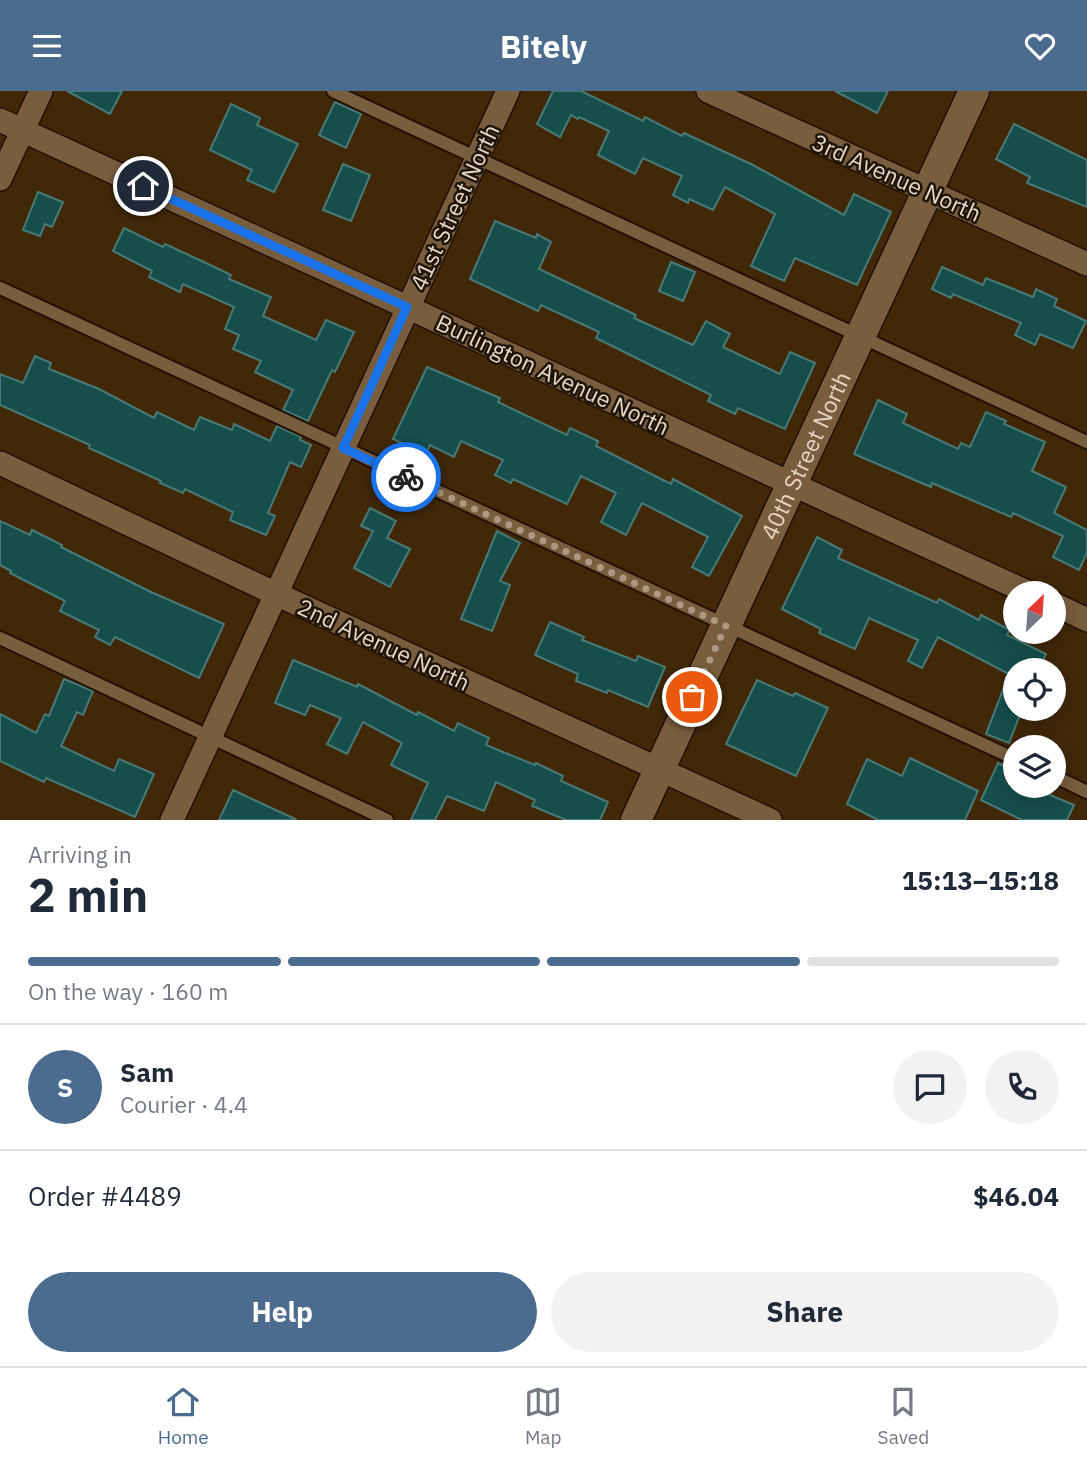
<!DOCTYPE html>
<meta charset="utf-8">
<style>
body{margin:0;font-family:"IBM Plex Sans",sans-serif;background:#f2f2f3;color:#1f2937;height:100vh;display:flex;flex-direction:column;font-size:26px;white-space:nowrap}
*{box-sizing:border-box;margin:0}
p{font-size:23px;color:#747a83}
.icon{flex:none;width:38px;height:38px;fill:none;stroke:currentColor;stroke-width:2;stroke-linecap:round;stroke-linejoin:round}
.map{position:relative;height:729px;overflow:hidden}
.details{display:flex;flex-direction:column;background:#fff;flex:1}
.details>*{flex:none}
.needle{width:46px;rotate:25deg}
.fabs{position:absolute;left:1003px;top:490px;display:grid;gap:14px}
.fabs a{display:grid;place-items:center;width:63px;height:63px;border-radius:50%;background:#fff;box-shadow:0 4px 18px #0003;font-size:35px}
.pin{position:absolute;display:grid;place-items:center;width:60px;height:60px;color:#fff;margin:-30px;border:4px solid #fff;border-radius:50%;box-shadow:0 2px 7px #0007}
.courier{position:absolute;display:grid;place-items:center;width:70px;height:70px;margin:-35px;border:5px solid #1a73e8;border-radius:50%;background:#fff;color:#222;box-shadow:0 2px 9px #0007}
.head em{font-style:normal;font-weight:800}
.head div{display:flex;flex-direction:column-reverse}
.head{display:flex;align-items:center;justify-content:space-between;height:119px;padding:0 28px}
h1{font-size:46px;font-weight:800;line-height:52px}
.bar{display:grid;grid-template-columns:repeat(4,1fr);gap:10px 7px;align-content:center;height:84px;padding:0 28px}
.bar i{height:9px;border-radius:5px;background:#e0e1e3}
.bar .active{background:#4b6c8f}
.bar p{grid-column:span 4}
.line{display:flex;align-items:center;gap:18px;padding:0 28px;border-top:2px solid #e0e1e3}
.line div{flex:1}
.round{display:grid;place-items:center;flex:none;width:74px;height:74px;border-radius:37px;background:#f2f2f3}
.cta{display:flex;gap:14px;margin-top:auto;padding:14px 28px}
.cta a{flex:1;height:80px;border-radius:42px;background:#4b6c8f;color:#fff;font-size:28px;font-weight:800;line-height:80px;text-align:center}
.cta a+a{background:#f2f2f3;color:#1f2937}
header{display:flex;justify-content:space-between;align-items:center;height:91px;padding:0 28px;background:#4b6c8f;color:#fff;font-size:32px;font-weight:800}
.tabs{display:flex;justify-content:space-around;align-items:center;height:98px;border-top:2px solid #e0e1e3;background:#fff;font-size:19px;color:#747a83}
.tabs a{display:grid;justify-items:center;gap:4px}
.tabs .active{color:#4b6c8f}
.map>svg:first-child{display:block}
.building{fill:#154e4b;stroke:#487b77;stroke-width:2}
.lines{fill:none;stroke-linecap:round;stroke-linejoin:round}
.service-casing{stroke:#231200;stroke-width:16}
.minor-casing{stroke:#231200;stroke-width:26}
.tertiary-casing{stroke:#231200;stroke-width:33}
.service{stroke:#785d3f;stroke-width:12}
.minor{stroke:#785d3f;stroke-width:23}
.tertiary{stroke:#785d3f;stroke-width:30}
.done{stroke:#ab9983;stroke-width:7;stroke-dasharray:0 12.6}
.route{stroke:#1a73e8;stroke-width:9}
.labels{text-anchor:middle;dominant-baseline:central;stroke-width:5;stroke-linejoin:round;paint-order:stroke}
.street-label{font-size:23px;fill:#e5d6c5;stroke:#1e1407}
</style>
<header><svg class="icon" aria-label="menu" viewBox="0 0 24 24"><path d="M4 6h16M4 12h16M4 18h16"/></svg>Bitely<svg class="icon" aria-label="heart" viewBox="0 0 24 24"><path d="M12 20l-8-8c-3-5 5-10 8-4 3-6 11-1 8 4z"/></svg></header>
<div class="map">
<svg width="1087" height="729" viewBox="0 0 1087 729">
<rect width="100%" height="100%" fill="#402809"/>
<g class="building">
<path d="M67 0H122L110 23Z"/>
<path d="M553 0H581L643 30 645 26 682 45 684 42 753 74 844 124 854 103 891 121 857 194 795 167 784 190 751 175 775 123 725 96 713 119 689 108 688 112 673 104 682 85 643 67 635 83 598 64 609 40 579 26 578 28 571 24 560 46 537 33Z"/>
<path d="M835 0H888L877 22Z"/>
<path d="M335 11 361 23 346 57 319 44Z"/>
<path d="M231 13 260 27 257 34 298 53 274 101 247 89 252 79 210 59Z"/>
<path d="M1014 33 1087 69V116L1027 92 1030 86 996 68Z"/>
<path d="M343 73 370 84 351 130 323 119Z"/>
<path d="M38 101 63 111 52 136 45 133 40 145 23 139Z"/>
<path d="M495 130 536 147 537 143 551 151 539 178 636 224 634 227 693 254 706 230 730 243 723 256 780 283 790 261 815 272 785 338 738 317 735 323 708 310 711 304 596 247 599 241 541 214 538 220 470 188Z"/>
<path d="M124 137 163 156 165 153 204 171 231 184 229 188 271 206 263 225 316 249 326 229 354 241 335 281 332 279 308 330 283 319 293 299 255 281 261 270 233 258 239 244 225 238 234 216 183 193 180 201 149 186 152 180 113 160Z"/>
<path d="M671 171 695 181 683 210 659 200Z"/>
<path d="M942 176 983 194 986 187 1033 206 1036 198 1057 208 1054 215 1086 230 1073 257 1040 243 1035 254 1015 244 1021 232 953 203 951 207 932 198Z"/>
<path d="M35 265 51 272 49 278 99 298 154 327 157 321 194 339 200 326 232 339 234 333 270 350 277 335 301 346 300 349 311 354 301 376 290 371 268 422 275 425 266 444 230 429 233 421 185 398 183 402 160 392 161 390 89 357 90 354 0 314V283L23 292Z"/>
<path d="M427 276 500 307 498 311 567 344 570 337 598 350 596 355 671 393 673 388 742 425 709 485 692 476 708 446 642 412 626 444 601 431 616 402 581 385 567 413 513 388 511 392 495 384 503 369 461 350 454 366 430 354 426 363 393 348Z"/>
<path d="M878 309 907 323 903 332 958 358 961 352 970 356 986 321 1006 330 1004 333 1045 351 1032 380 1066 396 1054 422 1087 439V462L1079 479 1053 466 1063 445 1013 422 1011 426 932 392 931 396 854 363Z"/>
<path d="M370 417 396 430 387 447 410 458 390 496 354 477 373 440 361 435Z"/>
<path d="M0 430 30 444 32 439 62 454 61 456 151 501 224 533 199 587 115 546 110 554 95 546 99 539 60 520 65 510 10 482 11 480 0 474Z"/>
<path d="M497 440 520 452 500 490 510 494 492 540 461 528Z"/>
<path d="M817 446 842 459 838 467 937 512 939 508 979 529 981 524 1010 539 1007 544 1046 563 1039 579H1015V618L1021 621 1009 652 986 643 1009 583 938 546 922 577 908 570 918 549 869 527 855 558 819 542 821 538 782 518Z"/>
<path d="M550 531 584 546 582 549 636 570 638 565 665 576 648 616 608 599 607 602 576 590 578 583 535 564Z"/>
<path d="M293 569 357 596 358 593 417 624 418 621 454 640 458 632 489 647 486 654 535 674 536 672 563 685 561 690 608 711 600 729H566L532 715 535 709 496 691 484 720 447 705 435 729H411L428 692 391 674 402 652 363 631 347 663 327 653 341 627 310 614 305 624 275 612Z"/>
<path d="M64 588 93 600 83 624 77 621 61 655 114 680 119 668 154 683 135 726 46 687 44 691 0 670V623L36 642 45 623 49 625Z"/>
<path d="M757 589 793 605 795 602 828 617 796 685 726 653Z"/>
<path d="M910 667 978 700 965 729H878L847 713 867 668 902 685Z"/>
<path d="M998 672 1015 680V695H1029L1074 714 1067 729H1022L981 709Z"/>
<path d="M233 699 297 729H219Z"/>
</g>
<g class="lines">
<g class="service-casing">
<g id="service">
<path d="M333 0 1087 351"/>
<path d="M0 197 1015 668"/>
<path d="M0 547 387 729"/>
<path d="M1054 685 1087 701"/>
</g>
</g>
<g class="minor-casing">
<g id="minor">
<path d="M708 0 1087 173"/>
<path d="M0 29 1029 502"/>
<path d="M0 88 41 0"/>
<path d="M0 372 276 503 770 729"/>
<path d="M1054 513 1087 529"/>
<path d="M172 729 508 0"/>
</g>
</g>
<g class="tertiary-casing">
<g id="tertiary">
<path id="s1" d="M636 729 974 0"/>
</g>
</g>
<use href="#service" class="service"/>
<use href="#minor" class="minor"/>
<use href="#tertiary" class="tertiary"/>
</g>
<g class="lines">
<path class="done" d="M406 386 726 535 692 606"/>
<path class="route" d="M143 95 407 216 343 357 406 386"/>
</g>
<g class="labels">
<g class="street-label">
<text transform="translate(897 86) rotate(24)">3rd Avenue North</text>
<text transform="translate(454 116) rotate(-65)">41st Street North</text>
<text transform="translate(553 283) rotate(25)">Burlington Avenue North</text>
<text stroke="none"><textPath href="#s1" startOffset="402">40th Street North</textPath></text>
<text transform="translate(384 553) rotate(25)">2nd Avenue North</text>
</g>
</g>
</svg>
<div class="fabs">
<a><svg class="needle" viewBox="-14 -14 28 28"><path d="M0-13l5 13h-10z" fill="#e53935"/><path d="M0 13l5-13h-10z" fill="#747a83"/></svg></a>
<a><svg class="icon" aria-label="locate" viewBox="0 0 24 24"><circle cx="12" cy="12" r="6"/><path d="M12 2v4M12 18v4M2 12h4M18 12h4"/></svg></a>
<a><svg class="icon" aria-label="layers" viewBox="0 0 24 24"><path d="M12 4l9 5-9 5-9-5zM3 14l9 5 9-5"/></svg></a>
</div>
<div class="pin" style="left:692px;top:606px;background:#ea580c"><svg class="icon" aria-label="bag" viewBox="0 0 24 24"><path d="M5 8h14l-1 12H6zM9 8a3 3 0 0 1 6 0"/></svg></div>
<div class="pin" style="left:143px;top:95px;background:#1f2937"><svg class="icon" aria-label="home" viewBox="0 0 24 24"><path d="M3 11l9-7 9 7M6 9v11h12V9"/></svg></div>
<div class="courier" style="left:406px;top:386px"><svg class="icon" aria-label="bike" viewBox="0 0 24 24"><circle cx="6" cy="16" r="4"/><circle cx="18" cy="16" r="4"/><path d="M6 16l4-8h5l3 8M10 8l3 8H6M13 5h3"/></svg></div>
</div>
<section class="details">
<div class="head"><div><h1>2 min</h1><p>Arriving in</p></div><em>15:13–15:18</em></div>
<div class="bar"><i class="active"></i><i class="active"></i><i class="active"></i><i></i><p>On the way · 160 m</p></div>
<div class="line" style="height:126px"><b class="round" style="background:#4b6c8f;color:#fff">S</b><div><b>Sam</b><p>Courier · 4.4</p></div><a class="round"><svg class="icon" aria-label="chat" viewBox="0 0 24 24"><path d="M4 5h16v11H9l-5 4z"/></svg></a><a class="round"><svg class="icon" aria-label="phone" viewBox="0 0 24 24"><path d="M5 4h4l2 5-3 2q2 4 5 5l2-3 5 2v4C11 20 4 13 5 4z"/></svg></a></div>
<div class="line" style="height:91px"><div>Order #4489</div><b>$46.04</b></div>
<div class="cta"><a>Help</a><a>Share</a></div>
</section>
<nav class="tabs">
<a class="active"><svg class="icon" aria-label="home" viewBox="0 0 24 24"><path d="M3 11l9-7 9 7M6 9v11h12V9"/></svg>Home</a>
<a><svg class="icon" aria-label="map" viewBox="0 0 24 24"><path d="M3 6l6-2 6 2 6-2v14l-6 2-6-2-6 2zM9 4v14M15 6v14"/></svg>Map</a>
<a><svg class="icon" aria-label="saved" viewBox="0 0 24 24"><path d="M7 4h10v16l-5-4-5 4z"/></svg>Saved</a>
</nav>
